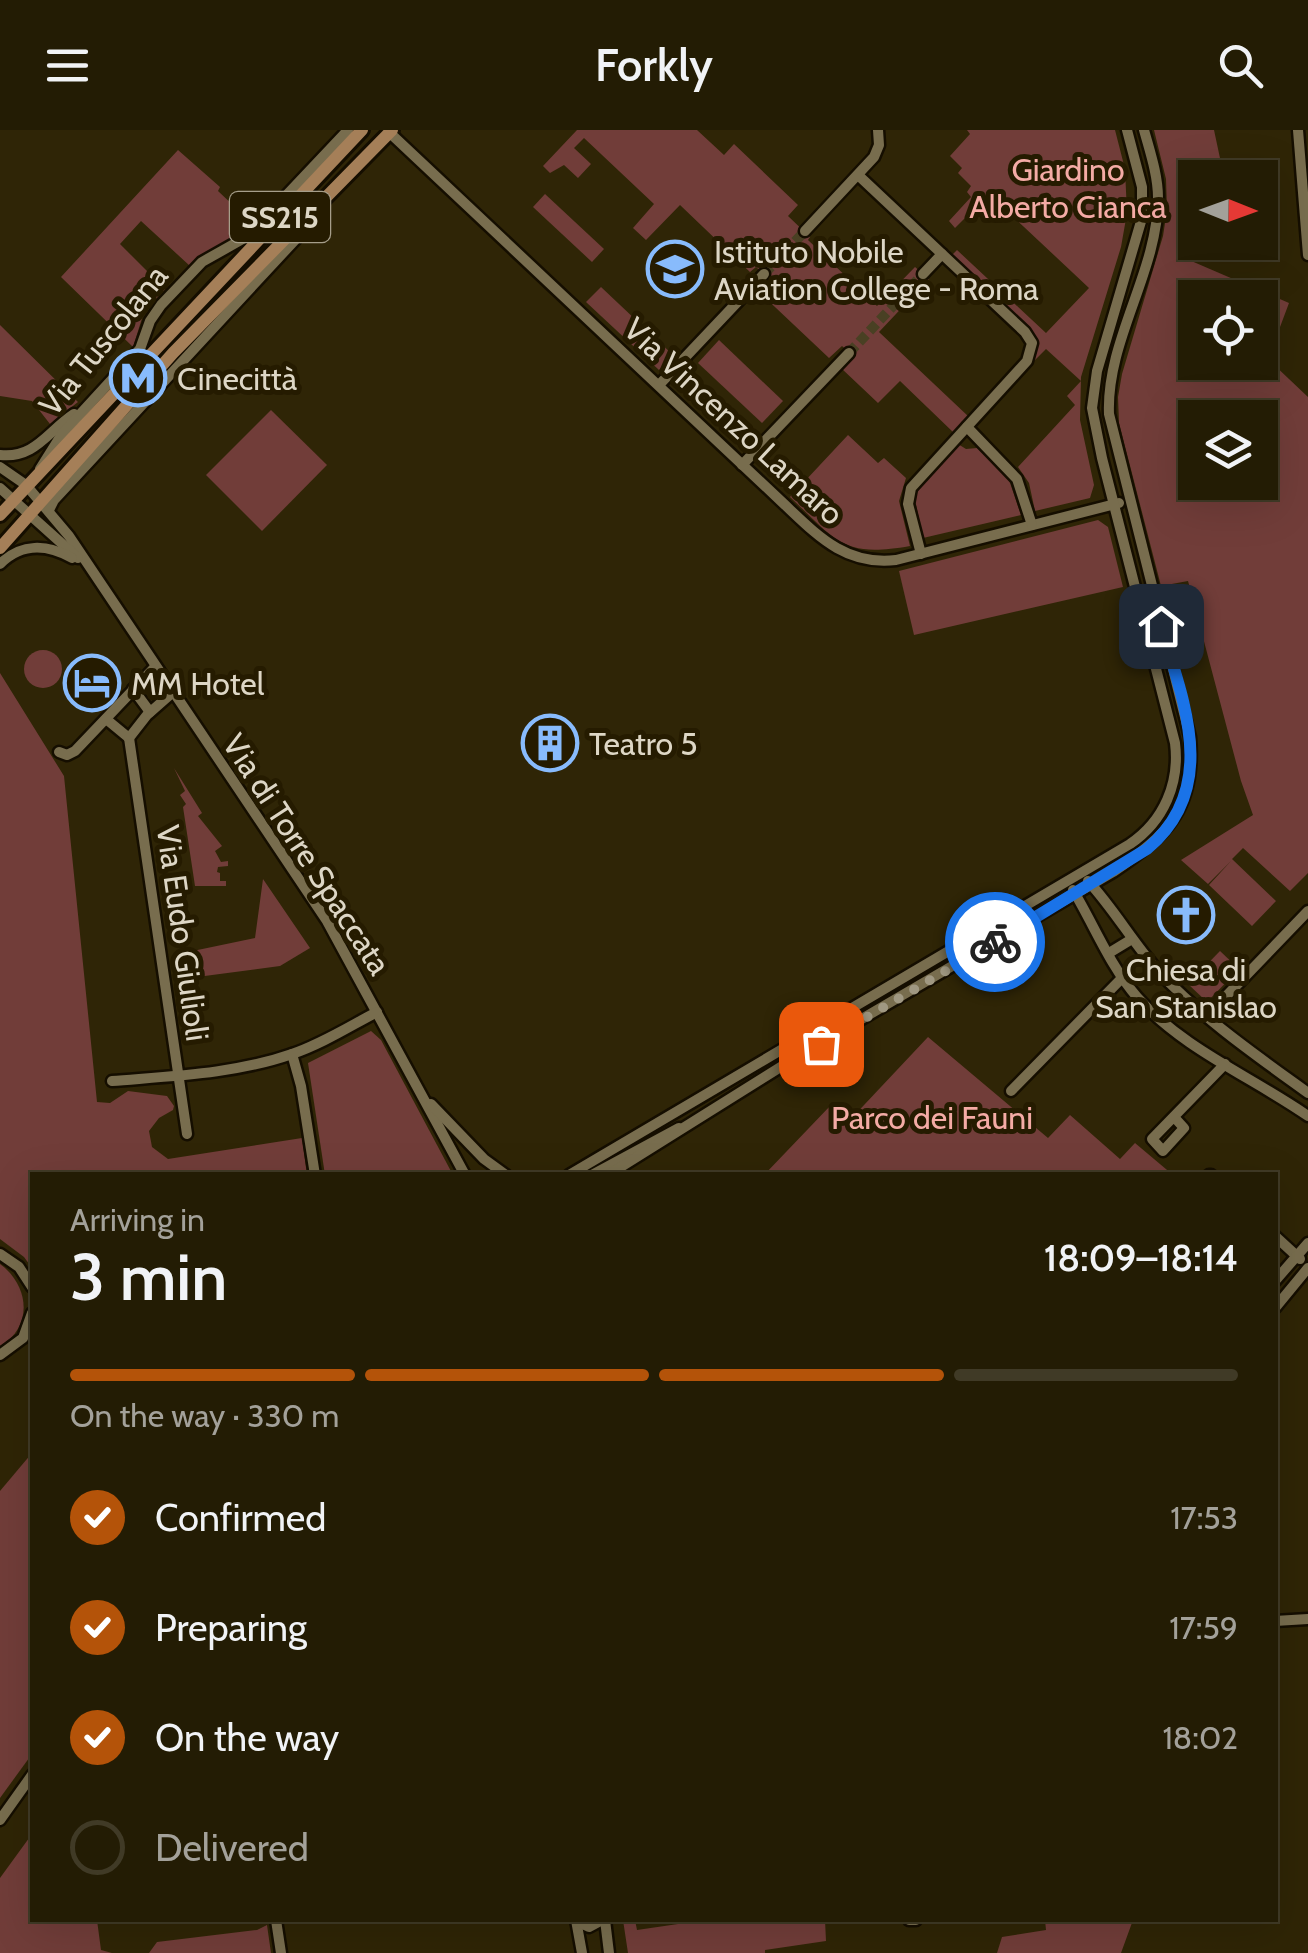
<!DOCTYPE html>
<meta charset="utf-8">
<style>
body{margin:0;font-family:Cabin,sans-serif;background:#2b250e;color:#f1f3f6;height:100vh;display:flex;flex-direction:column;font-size:38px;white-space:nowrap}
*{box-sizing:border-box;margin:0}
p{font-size:32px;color:#a3a19a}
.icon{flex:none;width:55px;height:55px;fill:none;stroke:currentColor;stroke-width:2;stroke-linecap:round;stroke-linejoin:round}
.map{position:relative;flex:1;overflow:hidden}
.sheet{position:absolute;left:30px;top:1042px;width:1248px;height:750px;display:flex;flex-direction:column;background:#231c04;border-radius:0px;box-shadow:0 10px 40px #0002,0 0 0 2px #403a26}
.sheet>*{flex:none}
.needle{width:65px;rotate:91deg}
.fabs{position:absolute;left:1178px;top:30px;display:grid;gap:20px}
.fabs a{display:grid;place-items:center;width:100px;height:100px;border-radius:0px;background:#231c04;box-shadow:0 10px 40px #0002,0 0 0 2px #403a26;font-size:50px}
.pin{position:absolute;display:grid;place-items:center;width:85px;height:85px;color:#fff;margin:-42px;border-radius:20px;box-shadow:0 5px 15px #0006}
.courier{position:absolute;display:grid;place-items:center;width:100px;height:100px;margin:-50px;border:8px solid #1a73e8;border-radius:50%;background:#fff;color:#222;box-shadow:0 2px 12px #0007}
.headline em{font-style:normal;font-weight:600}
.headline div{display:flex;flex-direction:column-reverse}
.headline{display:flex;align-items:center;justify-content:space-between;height:170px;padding:0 40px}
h1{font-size:65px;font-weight:600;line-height:75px}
.bar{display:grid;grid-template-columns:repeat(4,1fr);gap:15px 10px;align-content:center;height:120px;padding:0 40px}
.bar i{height:12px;border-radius:8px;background:#403a26}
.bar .current{background:#b45309}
.bar p{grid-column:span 4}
ol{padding:0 40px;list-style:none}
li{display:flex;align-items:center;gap:30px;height:110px}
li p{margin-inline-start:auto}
li .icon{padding:10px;border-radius:50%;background:#b45309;color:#fff;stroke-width:4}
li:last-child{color:#a3a19a}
li i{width:55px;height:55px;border:5px solid #403a26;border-radius:50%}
header{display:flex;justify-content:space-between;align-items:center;height:130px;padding:0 40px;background:#231c04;font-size:45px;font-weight:600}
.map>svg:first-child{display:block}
.green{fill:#713d39;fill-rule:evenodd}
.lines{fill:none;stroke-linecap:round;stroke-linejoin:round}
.minor-tunnel{stroke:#494023;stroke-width:10;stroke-dasharray:10 5;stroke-linecap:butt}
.minor-casing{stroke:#150e00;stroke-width:15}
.major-casing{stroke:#150e00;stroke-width:18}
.minor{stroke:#786d4e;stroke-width:10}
.major{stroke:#a57f58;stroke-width:12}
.done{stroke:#a09882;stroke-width:10;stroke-dasharray:0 18}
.route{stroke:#1a73e8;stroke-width:12}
.labels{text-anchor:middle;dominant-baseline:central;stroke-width:10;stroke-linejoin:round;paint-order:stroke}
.shield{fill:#251b00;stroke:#a69e8a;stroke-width:2.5}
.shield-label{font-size:30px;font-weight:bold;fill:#ddd6c5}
.park-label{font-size:32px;fill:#f4aba5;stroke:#251b00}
.poi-label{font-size:32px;fill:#ddd6c5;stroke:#251b00;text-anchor:start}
.street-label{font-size:32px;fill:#ddd6c5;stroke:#251b00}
</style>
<header><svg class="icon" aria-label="menu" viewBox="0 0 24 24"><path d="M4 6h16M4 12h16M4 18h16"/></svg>Forkly<svg class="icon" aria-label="search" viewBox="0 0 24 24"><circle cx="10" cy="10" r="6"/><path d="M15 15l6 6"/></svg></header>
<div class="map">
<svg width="1308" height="1823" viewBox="0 0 1308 1823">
<rect width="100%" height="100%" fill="#2f2506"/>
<g class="green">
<path d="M577 0H697L724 25 734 14 798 75 788 86 810 107 808 110 877 176 915 137 929 149 879 202 969 287 954 303 900 251 878 273 841 238 852 225 842 216 829 228 758 161 768 148 756 137 750 142 680 75 646 110 633 98 654 74 584 8 574 18 591 34 578 48 564 35 550 43 543 36Z"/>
<path d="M967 0H1115L1125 39 1127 83 1121 117 1081 247 1080 290 1094 355 1090 368 1035 381 1029 353 1018 337 1075 275 1067 266 1081 251 1046 219 1033 232 1036 221 1032 204 951 126 957 120 1046 203 1089 158 989 64 955 98 949 91 971 67 967 62 971 56 958 43 962 38 950 26 970 4Z"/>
<path d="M1154 0H1214L1224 47 1195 48V102L1189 130 1289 173 1268 229 1308 267V743L1290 761 1243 718 1232 729 1276 771 1252 796 1209 755 1231 731 1208 754 1181 730 1253 685 1241 651 1188 451 1161 456 1119 293 1118 267 1122 244 1163 106 1167 80 1166 49ZM1195 168H1260V232H1195ZM1195 288H1260V352H1195Z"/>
<path d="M178 20 220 57 218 61 253 94C234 112 210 114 190 136L141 91 120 114 165 159 144 182 133 217 61 147Z"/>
<path d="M545 64 604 119 592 132 533 77Z"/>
<path d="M601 157 673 225 659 240 586 172Z"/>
<path d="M0 195 78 272 50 294 32 271 0 266Z"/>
<path d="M719 210 783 271 762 293 698 233Z"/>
<path d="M271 280 327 335 262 401 206 345Z"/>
<path d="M848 305 878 333 884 328 906 348 899 371 910 416C842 428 837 411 790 367Z"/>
<path d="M958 314 966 319 977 318 1008 347 1021 385 923 408 914 365Z"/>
<path d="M1098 390 1108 397 1123 457 914 505 899 441Z"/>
<circle cx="43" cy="539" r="19"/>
<path d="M0 543 64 646 97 972 110 973 128 961 167 966 174 976 173 980 159 988 149 1001 152 1017 168 1029 302 1008 307 1045H32V1138L24 1127 0 1109Z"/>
<path d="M174 638 202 683 198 686 222 716 215 721 221 732 228 731V736L218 737 217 742 220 743V751H226V756H195L183 677 186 674 180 665 185 661Z"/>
<path d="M263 749 310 818 280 836 197 847 195 833 188 822 255 808Z"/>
<path d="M1220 821 1239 839 1207 872 1188 854Z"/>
<path d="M371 901 381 910 453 1045H325L308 933Z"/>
<path d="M928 907 1048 1008 1070 985 1120 1029 1135 1013 1173 1045H764L831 975 849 991Z"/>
<path d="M0 1134C29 1155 34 1197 0 1216Z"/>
<path d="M32 1323V1624L0 1668V1361Z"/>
<path d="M32 1704V1790H97L101 1820 112 1823H0V1748Z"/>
<path d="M623 1790H635L637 1800 678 1794V1790H825L826 1811 765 1820V1823H628Z"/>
<path d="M1045 1790H1133L1121 1823H997L1002 1807 1046 1800Z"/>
<path d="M267 1795 271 1823H149L157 1812 257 1800Z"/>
</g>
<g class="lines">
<g class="minor-tunnel">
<path d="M764 144 805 101"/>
<path d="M849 223 923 144"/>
</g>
<g class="minor-casing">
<g id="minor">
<path d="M1298 0 1308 125"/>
<path d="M390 3 783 373C817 405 845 436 896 430L1119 373"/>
<path d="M858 45 1025 202 1032 213 1027 231 911 358 908 374 921 424"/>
<path d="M805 101 874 27 879 15 878 0"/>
<path d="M923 144 942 124"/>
<path d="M659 255 764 144"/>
<path d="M967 297 1017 349 1032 395"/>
<path d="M0 325C35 329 48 301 74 284"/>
<path d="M742 335 849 223"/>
<path d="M0 337 26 355 69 406 327 791 465 1045"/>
<path d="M40 339 62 304 140 219 150 191 161 175 202 132 248 106 348 0"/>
<path d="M0 358 78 428"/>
<path d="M49 380 54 370 295 110 312 87"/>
<path d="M0 434C21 413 47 414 72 428"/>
<path d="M133 559 150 582"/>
<path d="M106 589 129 608"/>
<path d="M129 608 187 1004"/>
<path d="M129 608 147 585 172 563"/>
<path d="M59 622 67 625 75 621 155 537"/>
<path d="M1088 751C1114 779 1133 813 1159 842 1202 888 1257 926 1308 963"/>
<path d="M1073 760C1094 795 1110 836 1137 867 1183 919 1252 947 1308 986"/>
<path d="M1109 823 1132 809"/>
<path d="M1207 886 1308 781"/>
<path d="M292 924 301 956 315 1045"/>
<path d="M112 951C172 946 235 944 292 924 322 914 350 896 377 882"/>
<path d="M1011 961 1123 847"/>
<path d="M431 974 484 1029 506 1045"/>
<path d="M1174 987 1184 998 1163 1021 1152 1009 1225 934"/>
<path d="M569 1045 1130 714C1164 691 1180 653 1175 613L1102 328 1092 278 1097 241 1142 88V57L1127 0"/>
<path d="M592 1045 679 998"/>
<path d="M608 1045 795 928 1113 742C1168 705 1196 677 1190 607L1109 284C1106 210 1158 142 1158 68 1158 45 1150 22 1144 0"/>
<path d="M1209 1045H1211"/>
<path d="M1275 1106 1300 1129"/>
<path d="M0 1124 19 1137 32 1157"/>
<path d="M1275 1151 1308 1113"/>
<path d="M1275 1178 1308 1138"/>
<path d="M0 1225 23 1208 32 1183"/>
<path d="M1275 1491 1308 1489"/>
<path d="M0 1690 32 1645"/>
<path d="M276 1790 281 1823"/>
<path d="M576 1790 582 1823"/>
<path d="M605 1790 609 1823"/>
<path d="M909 1790H916"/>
<path d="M576 1791 589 1797 602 1790"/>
</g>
</g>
<g class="major-casing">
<g id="major">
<path d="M0 385 362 0"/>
<path d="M0 418 173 223 392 0"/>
</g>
</g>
<use href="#minor" class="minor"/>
<use href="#major" class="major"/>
</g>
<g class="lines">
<path class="done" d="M821 914 995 812"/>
<path class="route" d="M995 812 1147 719C1220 658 1184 573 1161 496"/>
</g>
<defs>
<g id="university-ring" transform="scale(2.875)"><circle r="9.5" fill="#251b00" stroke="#88bbfc" stroke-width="1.5"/><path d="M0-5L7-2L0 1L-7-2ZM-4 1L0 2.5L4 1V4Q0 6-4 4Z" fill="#88bbfc"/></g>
<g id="metro-ring" transform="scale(2.875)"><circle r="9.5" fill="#251b00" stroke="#88bbfc" stroke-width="1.5"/><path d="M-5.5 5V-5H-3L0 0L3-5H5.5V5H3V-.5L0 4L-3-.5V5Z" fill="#88bbfc"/></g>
<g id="hotel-ring" transform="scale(2.875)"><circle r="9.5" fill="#251b00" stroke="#88bbfc" stroke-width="1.5"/><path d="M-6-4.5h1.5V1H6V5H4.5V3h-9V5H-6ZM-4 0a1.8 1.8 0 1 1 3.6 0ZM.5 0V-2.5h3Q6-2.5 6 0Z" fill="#88bbfc"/></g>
<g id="building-ring" transform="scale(2.875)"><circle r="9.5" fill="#251b00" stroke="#88bbfc" stroke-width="1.5"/><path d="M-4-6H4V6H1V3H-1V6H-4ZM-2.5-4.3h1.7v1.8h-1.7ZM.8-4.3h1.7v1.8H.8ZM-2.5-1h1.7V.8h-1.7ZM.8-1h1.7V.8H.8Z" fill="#88bbfc"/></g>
<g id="church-ring" transform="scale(2.875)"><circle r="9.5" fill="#251b00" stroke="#88bbfc" stroke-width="1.5"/><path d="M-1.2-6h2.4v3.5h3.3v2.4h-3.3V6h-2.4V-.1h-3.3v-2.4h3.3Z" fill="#88bbfc"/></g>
</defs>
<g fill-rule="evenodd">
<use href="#university-ring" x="675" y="139"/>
<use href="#metro-ring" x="138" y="248"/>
<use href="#hotel-ring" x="92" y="553"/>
<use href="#building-ring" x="550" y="613"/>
<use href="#church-ring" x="1186" y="785"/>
</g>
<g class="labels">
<rect class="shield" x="230" y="62" width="100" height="50" rx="8"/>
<g class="shield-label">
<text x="280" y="87">SS215</text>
</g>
<g class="park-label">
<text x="1068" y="39">Giardino<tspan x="1068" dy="37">Alberto Cianca</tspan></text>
<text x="932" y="987">Parco dei Fauni</text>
</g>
<g class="poi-label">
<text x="714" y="121">Istituto Nobile<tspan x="714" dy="37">Aviation College - Roma</tspan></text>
<text x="177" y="248">Cinecittà</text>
<text x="131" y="553">MM Hotel</text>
<text x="589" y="613">Teatro 5</text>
<text x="1186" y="839" text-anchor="middle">Chiesa di<tspan x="1186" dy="37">San Stanislao</tspan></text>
</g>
<g class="street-label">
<text transform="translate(103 210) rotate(-51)">Via Tuscolana</text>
<text transform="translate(734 291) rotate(43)">Via Vincenzo Lamaro</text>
<text transform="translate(307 724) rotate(57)">Via di Torre Spaccata</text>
<text transform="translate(183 803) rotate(82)">Via Eudo Giulioli</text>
</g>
</g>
</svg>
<div class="fabs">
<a><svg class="needle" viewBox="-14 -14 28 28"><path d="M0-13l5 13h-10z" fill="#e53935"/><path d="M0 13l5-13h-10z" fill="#a3a19a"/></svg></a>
<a><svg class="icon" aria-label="locate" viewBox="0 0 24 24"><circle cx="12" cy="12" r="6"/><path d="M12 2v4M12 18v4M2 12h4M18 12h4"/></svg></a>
<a><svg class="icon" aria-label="layers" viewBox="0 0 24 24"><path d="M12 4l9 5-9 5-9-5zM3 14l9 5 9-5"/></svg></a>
</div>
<div class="pin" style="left:821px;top:914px;background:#ea580c"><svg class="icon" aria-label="bag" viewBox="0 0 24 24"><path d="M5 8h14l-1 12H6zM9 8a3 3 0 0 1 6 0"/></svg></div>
<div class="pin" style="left:1161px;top:496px;background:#1f2937"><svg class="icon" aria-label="home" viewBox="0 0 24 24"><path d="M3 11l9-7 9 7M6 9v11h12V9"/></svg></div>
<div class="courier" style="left:995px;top:812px"><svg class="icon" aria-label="bike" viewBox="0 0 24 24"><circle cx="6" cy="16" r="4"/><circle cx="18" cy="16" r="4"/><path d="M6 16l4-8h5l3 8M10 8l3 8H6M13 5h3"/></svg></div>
<section class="sheet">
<div class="headline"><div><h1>3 min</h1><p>Arriving in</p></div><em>18:09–18:14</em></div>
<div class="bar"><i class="current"></i><i class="current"></i><i class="current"></i><i></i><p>On the way · 330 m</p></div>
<ol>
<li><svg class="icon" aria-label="check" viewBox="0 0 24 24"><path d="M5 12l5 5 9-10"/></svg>Confirmed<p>17:53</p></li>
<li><svg class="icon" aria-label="check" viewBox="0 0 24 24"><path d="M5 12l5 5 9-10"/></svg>Preparing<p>17:59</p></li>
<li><svg class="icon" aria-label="check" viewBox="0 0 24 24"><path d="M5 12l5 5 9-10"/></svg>On the way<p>18:02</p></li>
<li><i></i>Delivered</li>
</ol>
</section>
</div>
